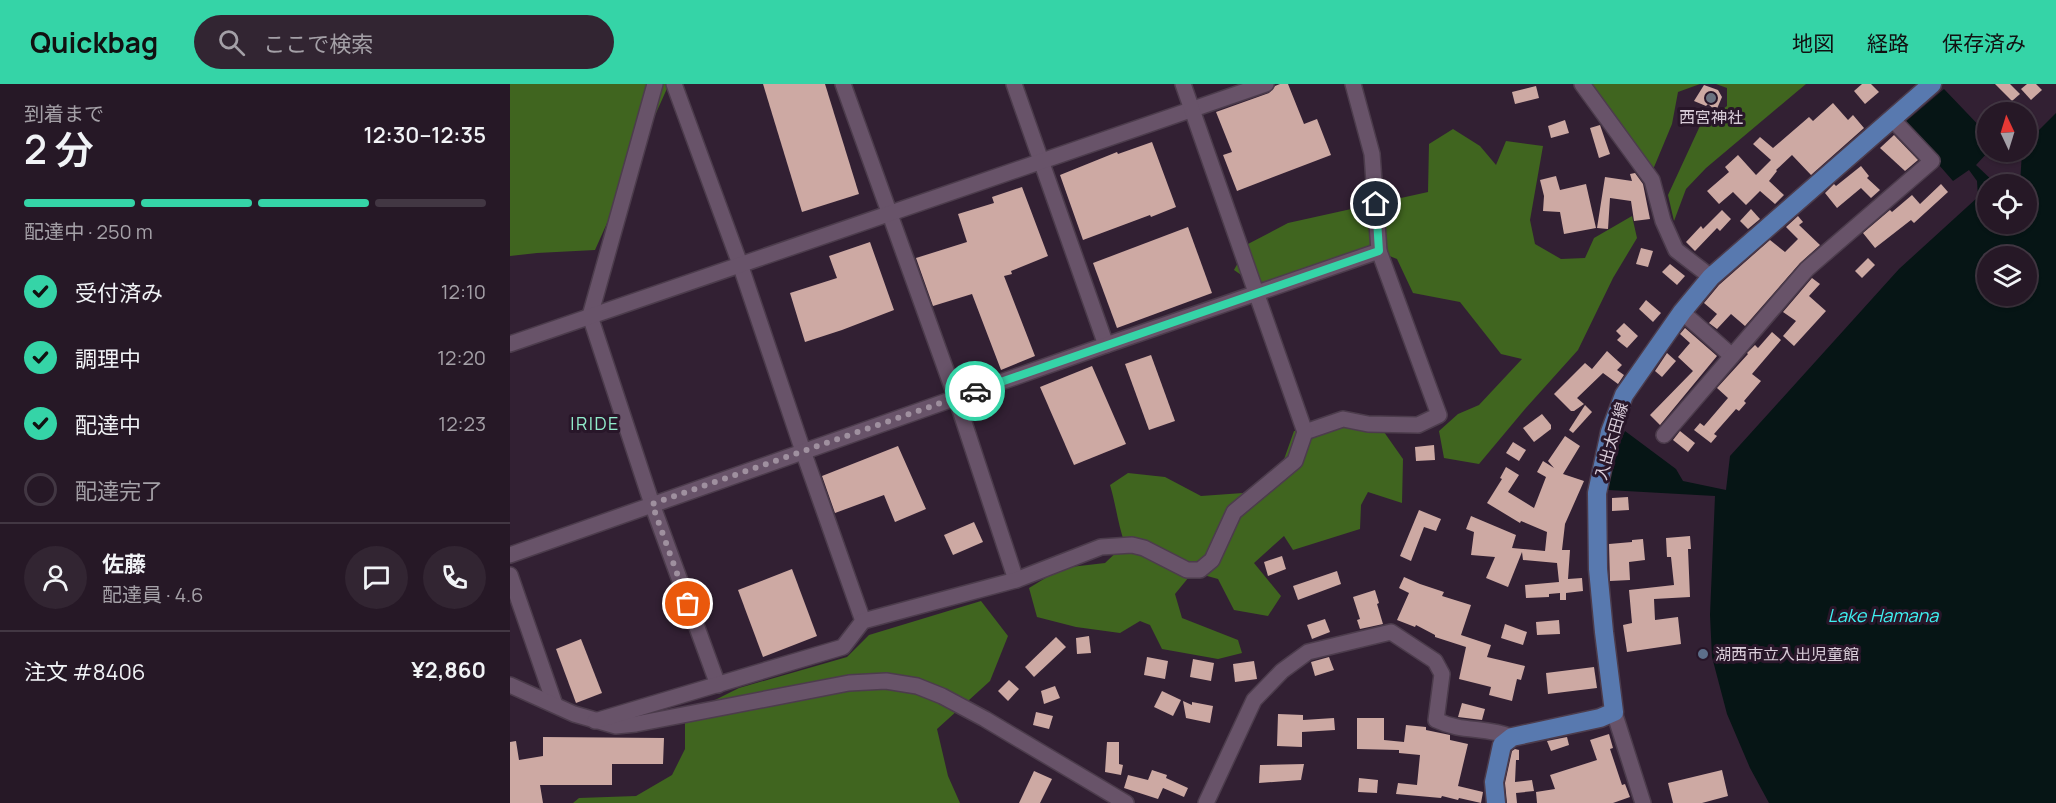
<!DOCTYPE html>
<html lang="ja">
<meta charset="utf-8">
<style>
body{margin:0;font-family:Manrope,"Noto Sans JP",sans-serif;background:#322532;color:#f1f3f6;height:100vh;display:flex;flex-direction:column;font-size:22px;white-space:nowrap}
*{box-sizing:border-box;margin:0}
p{font-size:20px;color:#a4a0a7}
.icon{flex:none;width:33px;height:33px;fill:none;stroke:currentColor;stroke-width:2;stroke-linecap:round;stroke-linejoin:round}
.map{position:relative;flex:1;overflow:hidden}
.sheet{display:flex;flex-direction:column;background:#261826;width:510px}
.sheet>*{flex:none}
.needle{width:39px;rotate:356deg}
.controls{position:absolute;left:1467px;top:18px;display:grid;gap:12px}
.controls a{display:grid;place-items:center;width:60px;height:60px;border-radius:50%;background:#261826;box-shadow:0 2px 4px #0004,0 0 0 2px #423743;font-size:30px}
.pin{position:absolute;display:grid;place-items:center;width:51px;height:51px;color:#fff;margin:-26px;border:3px solid #fff;border-radius:50%;box-shadow:0 2px 6px #0007}
.courier{position:absolute;display:grid;place-items:center;width:60px;height:60px;margin:-30px;border:4px solid #35d4a7;border-radius:50%;background:#fff;color:#222;box-shadow:0 2px 8px #0007}
.head em{font-style:normal;font-weight:600}
.head div{display:flex;flex-direction:column-reverse}
.head{display:flex;align-items:center;justify-content:space-between;height:102px;padding:0 24px}
h1{font-size:39px;font-weight:600;line-height:45px}
.bar{display:grid;grid-template-columns:repeat(4,1fr);gap:9px 6px;align-content:center;height:72px;padding:0 24px}
.bar i{height:8px;border-radius:4px;background:#423743}
.bar .on{background:#35d4a7}
.bar p{grid-column:span 4}
.line{display:flex;align-items:center;gap:15px;padding:0 24px;border-top:2px solid #423743}
.line div{flex:1}
.round{display:grid;place-items:center;flex:none;width:63px;height:63px;border-radius:32px;background:#322532}
ol{padding:0 24px;list-style:none}
li{display:flex;align-items:center;gap:18px;height:66px}
li p{margin-inline-start:auto}
li .icon{padding:6px;border-radius:50%;background:#35d4a7;color:#111;stroke-width:4}
li:last-child{color:#a4a0a7}
li i{width:33px;height:33px;border:3px solid #423743;border-radius:50%}
header{display:flex;align-items:center;gap:36px;box-sizing:border-box;height:84px;padding:0 30px;background:#35d4a7;color:#111}
header strong{font-size:28px}
nav{display:flex;gap:33px;margin-inline-start:auto;font-size:21px}
.search{width:420px;height:54px;background:#322532;display:flex;align-items:center;gap:15px;box-sizing:border-box;padding:0 21px;border-radius:33px;color:#a4a0a7;font-size:22px}
main{display:flex;flex:1;min-height:0}
.map>svg:first-child{display:block}
.forest{fill:#40651f}
.water{fill:#061515;fill-rule:evenodd}
.building{fill:#cda9a3}
.lines{fill:none;stroke-linecap:round;stroke-linejoin:round}
.minor-casing{stroke:#4c3c4c;stroke-width:18}
.major-casing{stroke:#4c3c4c;stroke-width:21}
.minor{stroke:#685369;stroke-width:15}
.major{stroke:#5879af;stroke-width:18}
.done{stroke:#9f909f;stroke-width:6;stroke-dasharray:0 10.8}
.route{stroke:#35d4a7;stroke-width:8}
.worship-dot{fill:#6b7280;stroke:#281629;stroke-width:2}
.service-dot{fill:#5c6f8a;stroke:#281629;stroke-width:2}
.labels{text-anchor:middle;dominant-baseline:central;stroke-width:6;stroke-linejoin:round;paint-order:stroke}
.poi-label{font-size:16px;fill:#d9cdd9;stroke:#281629}
.street-label{font-size:16px;fill:#d9cdd9;stroke:#281629}
.neighbourhood-label{font-size:18px;letter-spacing:1.5px;fill:#91eccb;stroke:#281629}
.water-label{font-size:18px;font-style:italic;fill:#3ff1f2;stroke:#281629}
</style>
<header>
<strong>Quickbag</strong>
<div class="search"><svg class="icon" aria-label="search" viewBox="0 0 24 24"><circle cx="10" cy="10" r="6"/><path d="M15 15l6 6"/></svg>ここで検索</div>
<nav><a>地図</a><a>経路</a><a>保存済み</a></nav>
</header>
<main>
<section class="sheet">
<div class="head"><div><h1>2 分</h1><p>到着まで</p></div><em>12:30–12:35</em></div>
<div class="bar"><i class="on"></i><i class="on"></i><i class="on"></i><i></i><p>配達中 · 250 m</p></div>
<ol>
<li><svg class="icon" aria-label="check" viewBox="0 0 24 24"><path d="M5 12l5 5 9-10"/></svg>受付済み<p>12:10</p></li>
<li><svg class="icon" aria-label="check" viewBox="0 0 24 24"><path d="M5 12l5 5 9-10"/></svg>調理中<p>12:20</p></li>
<li><svg class="icon" aria-label="check" viewBox="0 0 24 24"><path d="M5 12l5 5 9-10"/></svg>配達中<p>12:23</p></li>
<li><i></i>配達完了</li>
</ol>
<div class="line" style="height:108px"><a class="round"><svg class="icon" aria-label="person" viewBox="0 0 24 24"><circle cx="12" cy="8" r="4"/><path d="M4 21q1-7 8-7t8 7"/></svg></a><div><b>佐藤</b><p>配達員 · 4.6</p></div><a class="round"><svg class="icon" aria-label="chat" viewBox="0 0 24 24"><path d="M4 5h16v11H9l-5 4z"/></svg></a><a class="round"><svg class="icon" aria-label="phone" viewBox="0 0 24 24"><path d="M5 4h4l2 5-3 2q2 4 5 5l2-3 5 2v4C11 20 4 13 5 4z"/></svg></a></div>
<div class="line" style="height:78px"><div>注文 #8406</div><b>¥2,860</b></div>
</section>
<div class="map">
<svg width="1546" height="719" viewBox="0 0 1546 719">
<rect width="100%" height="100%" fill="#322033"/>
<g class="forest">
<path d="M0 0H159L85 166 27 169 0 172Z"/>
<path d="M1077 0H1190L1168 8 1162 40 1142 88Z"/>
<path d="M1206 0H1296L1196 84 1176 105 1164 137 1158 111 1195 31 1206 30 1217 22V4Z"/>
<path d="M943 45 970 62 986 81 996 57 1033 62 1020 136 1025 160 1051 175 1075 174 1084 154 1122 132 1127 154 1103 194 1068 266 1015 325 969 380 934 374 929 347 948 330 969 321 1012 275 991 270 950 218 903 209 887 175 857 163 750 204 724 186 738 160 778 139 918 108 919 60Z"/>
<path d="M836 341 874 348 893 375 892 419 858 408 851 421 850 445 783 466 774 452 744 479 771 512 758 532 724 526 708 495 683 488 665 510 672 534 728 556 732 569 708 575 652 565 640 541 630 537 610 549 566 543 527 533 519 504 552 484 595 479 615 460C608 441 606 421 600 401L618 389 655 393 691 412 733 409 761 397 772 381 784 347 813 348Z"/>
<path d="M471 517 498 552 480 597 427 645 438 692 450 719H63L69 714 126 712 162 691 175 665V631L229 604 337 573 359 551Z"/>
</g>
<path class="water" d="M1434 5 1477 50 1478 68 1466 81 1486 100H1478V140H1516L1517 128 1520 124 1517 118 1516 100H1510L1512 68H1516L1517 58 1546 29V719H1259L1240 684 1217 630 1202 573 1200 531 1205 412 1098 406 1099 384 1115 347 1166 385 1173 397 1216 406 1220 372 1389 185 1468 113 1467 97 1459 86 1443 97 1393 40ZM1478 172H1516V212H1478Z"/>
<g class="building">
<path d="M253 0H315L349 110 292 128Z"/>
<path d="M770 0H778L794 40 807 35 821 71 727 107 713 71 722 68 706 28 759 9 765 2Z"/>
<path d="M1352 0H1361L1369 8 1355 20 1344 7Z"/>
<path d="M1485 0H1500L1510 10 1502 17Z"/>
<path d="M1517 0H1526L1532 6 1521 16 1511 5Z"/>
<path d="M1194 1 1208 6 1212 13 1206 27 1198 20 1196 22 1184 17Z"/>
<path d="M1026 2 1029 14 1005 20 1002 8Z"/>
<path d="M1323 19 1338 36 1343 31 1354 44 1301 91 1282 71 1266 86 1267 87 1259 97 1274 111 1265 120 1250 107 1236 121 1223 108 1209 120 1197 107 1219 88 1215 83 1228 71 1246 91 1261 76 1243 60 1250 53 1263 64 1299 33 1303 37Z"/>
<path d="M1055 36 1059 49 1041 54 1038 42Z"/>
<path d="M1090 41 1100 70 1089 74 1080 44Z"/>
<path d="M1384 51 1408 76 1395 87 1370 64Z"/>
<path d="M642 58 666 123 641 133 640 131 573 156 550 91 607 68 608 70Z"/>
<path d="M1351 82 1359 92 1357 94 1370 106 1361 114 1351 104 1327 124 1315 109 1324 100 1326 102Z"/>
<path d="M1125 89 1133 100 1140 135 1124 137 1121 117 1100 114 1098 145 1087 144 1095 93 1122 97 1120 90Z"/>
<path d="M1046 92 1050 106 1076 100 1086 144 1054 150 1050 128 1033 127 1034 112 1030 96Z"/>
<path d="M1431 100 1438 108 1404 139 1401 136 1365 164 1353 149 1380 126 1382 128 1402 111 1410 120Z"/>
<path d="M512 103 538 172 501 187 502 190 494 192 525 272 491 286 462 210 423 222 406 174 457 158 448 130 484 119 482 113Z"/>
<path d="M1241 125 1250 135 1238 145 1230 137Z"/>
<path d="M1212 126 1221 135 1210 147 1207 144 1185 167 1176 158 1191 142 1193 145Z"/>
<path d="M1288 132 1293 138 1289 141 1310 161 1290 179 1235 242 1221 230 1207 245 1199 239 1207 230 1194 219 1209 201 1260 156 1275 168 1288 155 1276 143Z"/>
<path d="M678 143 702 209 607 244 583 179Z"/>
<path d="M360 158 384 226 332 246 295 258 280 209 327 194 319 172Z"/>
<path d="M1131 164 1143 167 1138 183 1126 180Z"/>
<path d="M1358 174 1365 181 1352 194 1345 187Z"/>
<path d="M1160 180 1175 192 1167 201 1152 188Z"/>
<path d="M1302 194 1310 200 1299 212 1316 227 1284 262 1273 252 1286 237 1273 228Z"/>
<path d="M1136 216 1151 229 1143 238 1129 225Z"/>
<path d="M1114 239 1128 252 1117 264 1107 256 1111 252 1106 247Z"/>
<path d="M1175 244 1207 272 1150 341 1140 331 1183 287 1168 273 1180 259 1170 250Z"/>
<path d="M1262 248 1271 256 1242 290 1251 297 1234 317 1236 319 1229 327 1226 325 1204 350 1207 352 1201 359 1184 346 1190 339 1194 342 1218 314 1207 304 1238 270 1237 269 1245 261 1248 264Z"/>
<path d="M1097 267 1112 281 1107 286 1114 291 1108 300 1093 289 1067 314 1074 320 1064 327H1061L1044 310 1075 279 1082 285Z"/>
<path d="M1157 269 1166 277 1152 293 1145 287Z"/>
<path d="M641 271 665 337 639 346 615 280Z"/>
<path d="M582 282 616 360 564 381 530 303Z"/>
<path d="M1075 321 1082 328 1063 349 1059 346Z"/>
<path d="M1032 330 1041 341V345L1024 358 1013 344Z"/>
<path d="M1170 347 1185 359 1178 368 1163 356Z"/>
<path d="M1055 352 1070 362 1053 390 1074 397 1055 440 1052 466H1060L1058 495 1072 494 1073 507 1056 509V516H1050V509L1039 510V513L1016 514 1015 501 1049 498 1047 479 1013 476 1012 468 998 503 976 494 985 473 961 471 964 448 956 445 961 432 1006 451 1002 464 1035 467 1037 448 1011 437 1010 439 977 419 992 395 990 394 996 383 1009 391 998 408 1024 424 1036 393 1027 388 1033 377 1044 384 1038 377Z"/>
<path d="M1003 358 1016 366 1009 377 996 369Z"/>
<path d="M924 361 925 376 906 377 905 363Z"/>
<path d="M388 362 416 425 385 438 374 411 325 429 312 392Z"/>
<path d="M1118 413 1119 426 1102 427V414Z"/>
<path d="M909 426 931 435 926 447 914 443 901 477 890 472Z"/>
<path d="M464 438 473 458 443 471 434 451Z"/>
<path d="M1180 452 1181 465H1178L1180 513 1144 515 1145 536 1168 533 1171 560 1117 568 1113 541 1122 539 1119 506 1164 501 1161 473H1157L1156 454Z"/>
<path d="M1133 455 1135 476 1119 478 1120 496 1100 497 1099 460 1122 458V456Z"/>
<path d="M772 472 776 485 758 492 754 478Z"/>
<path d="M282 485 307 552 253 573 228 506Z"/>
<path d="M827 487 831 500 788 516 783 502Z"/>
<path d="M894 493 910 500 934 508 932 512 961 521 951 551 981 561 977 573 1015 582 1011 596 1007 595 1002 617 979 611 981 603 949 595 956 563 925 553V551L906 541 905 543 887 536 899 509 889 504Z"/>
<path d="M865 506 869 519 867 520 873 540 850 545 847 536 850 535 843 513Z"/>
<path d="M815 535 820 548 802 555 797 541Z"/>
<path d="M1049 536 1050 550 1027 551 1026 538Z"/>
<path d="M995 540 1017 548 1013 561 991 554Z"/>
<path d="M579 552 581 569 567 570 566 554Z"/>
<path d="M546 553 556 563 524 593 515 583Z"/>
<path d="M71 555 92 609 66 619 46 565Z"/>
<path d="M637 573 658 577 655 595 634 591Z"/>
<path d="M819 573 824 586 805 592 801 578Z"/>
<path d="M683 575 704 579 701 597 680 593Z"/>
<path d="M744 577 747 595 725 598 723 580Z"/>
<path d="M1084 583 1087 604 1038 610 1036 589Z"/>
<path d="M499 596 509 605 498 617 488 607Z"/>
<path d="M545 602 550 614 534 620 531 607Z"/>
<path d="M652 607 671 616 663 632 644 623Z"/>
<path d="M673 617 682 621V618L703 622 700 639 676 634Z"/>
<path d="M952 619 975 625 972 636 948 633Z"/>
<path d="M526 628 543 632 539 645 523 641Z"/>
<path d="M768 630 793 631V636L824 634 825 646 792 648V663L767 662Z"/>
<path d="M847 634H874V656L894 658 896 641 916 643V646L940 651V656L958 660 948 702 973 708 971 719 949 714 948 716 932 712 931 714 886 710 888 699 907 701 910 671 889 669V666L847 665Z"/>
<path d="M1099 650 1103 664 1100 665 1112 701 1115 700 1120 713 1103 719H1027L1026 708 1045 705 1040 691 1087 676 1080 656Z"/>
<path d="M33 653 154 654 153 680H102V701H30L33 719H0V658L6 657 9 676 33 672Z"/>
<path d="M1057 653 1059 661 1041 667 1037 657Z"/>
<path d="M597 658H609V680L613 681 611 691 595 688Z"/>
<path d="M1005 665 1009 666V676H1006L1005 698 1022 696 1024 707 1006 709 1007 719H997L995 699 1002 667Z"/>
<path d="M794 680 791 696 749 699 750 681Z"/>
<path d="M642 686 657 691 656 694 678 704 674 713 653 704 648 715 614 704 618 691 638 696Z"/>
<path d="M1212 686 1218 712 1192 719H1163L1158 699Z"/>
<path d="M524 687 542 695 530 719H509Z"/>
<path d="M849 694 868 696 867 709 848 708Z"/>
</g>
<g class="lines">
<g class="minor-casing">
<g id="minor">
<path d="M145 0 80 232 142 420 208 601"/>
<path d="M164 0 230 180 293 367 353 537"/>
<path d="M333 0 446 314 506 496"/>
<path d="M504 0 596 261"/>
<path d="M1072 0 1142 96 1153 137 1166 166 1201 193"/>
<path d="M1172 228 1222 272"/>
<path d="M0 260 756 0"/>
<path d="M795 348 833 335 858 340 908 341 929 331 869 167 862 70 843 0"/>
<path d="M1154 351 1297 185 1422 77 1382 35"/>
<path d="M0 471 596 261 869 167"/>
<path d="M0 491 45 621"/>
<path d="M0 601 64 630 106 642 126 640 339 599 376 597 407 602 432 612 475 635 616 719"/>
<path d="M1104 628 1133 719"/>
<path d="M85 637 333 563 353 537 506 496 591 463 622 461 634 464 677 486H690L702 476 724 428 785 377 795 348 673 0"/>
<path d="M696 719 744 616 772 587 798 568 881 548 925 577 932 590 926 636C953 649 975 642 1002 653"/>
</g>
</g>
<g class="major-casing">
<path id="major" d="M986 719 984 698 992 661 1002 653 1090 634 1104 628 1094 548 1088 485 1087 409 1100 348 1114 311 1172 228 1201 193 1422 0"/>
</g>
<use href="#minor" class="minor"/>
<use href="#major" class="major"/>
</g>
<g class="lines">
<path class="done" d="M178 520 142 420 465 307"/>
<path class="route" d="M465 307 869 167 866 120"/>
</g>
<circle class="worship-dot" cx="1201" cy="14" r="6"/>
<circle class="service-dot" cx="1193" cy="570" r="6"/>
<g class="labels">
<g class="poi-label">
<text x="1201" y="33">西宮神社</text>
<text x="1205" y="570" text-anchor="start">湖西市立入出児童館</text>
</g>
<g class="street-label">
<text transform="translate(1101 357) rotate(-74)">入出太田線</text>
</g>
<g class="neighbourhood-label">
<text x="85" y="339">IRIDE</text>
</g>
<g class="water-label">
<text x="1373" y="531">Lake Hamana</text>
</g>
</g>
</svg>
<div class="controls">
<a><svg class="needle" viewBox="-14 -14 28 28"><path d="M0-13l5 13h-10z" fill="#e53935"/><path d="M0 13l5-13h-10z" fill="#a4a0a7"/></svg></a>
<a><svg class="icon" aria-label="locate" viewBox="0 0 24 24"><circle cx="12" cy="12" r="6"/><path d="M12 2v4M12 18v4M2 12h4M18 12h4"/></svg></a>
<a><svg class="icon" aria-label="layers" viewBox="0 0 24 24"><path d="M12 4l9 5-9 5-9-5zM3 14l9 5 9-5"/></svg></a>
</div>
<div class="pin" style="left:178px;top:520px;background:#ea580c"><svg class="icon" aria-label="bag" viewBox="0 0 24 24"><path d="M5 8h14l-1 12H6zM9 8a3 3 0 0 1 6 0"/></svg></div>
<div class="pin" style="left:866px;top:120px;background:#1f2937"><svg class="icon" aria-label="home" viewBox="0 0 24 24"><path d="M3 11l9-7 9 7M6 9v11h12V9"/></svg></div>
<div class="courier" style="left:465px;top:307px"><svg class="icon" aria-label="car" viewBox="0 0 24 24"><path d="M5 17H2v-5l4-1 3-4h7l3 4 3 1v5h-3M9 17h6M6 11h13"/><circle cx="7" cy="17" r="2"/><circle cx="17" cy="17" r="2"/></svg></div>
</div>
</main>
